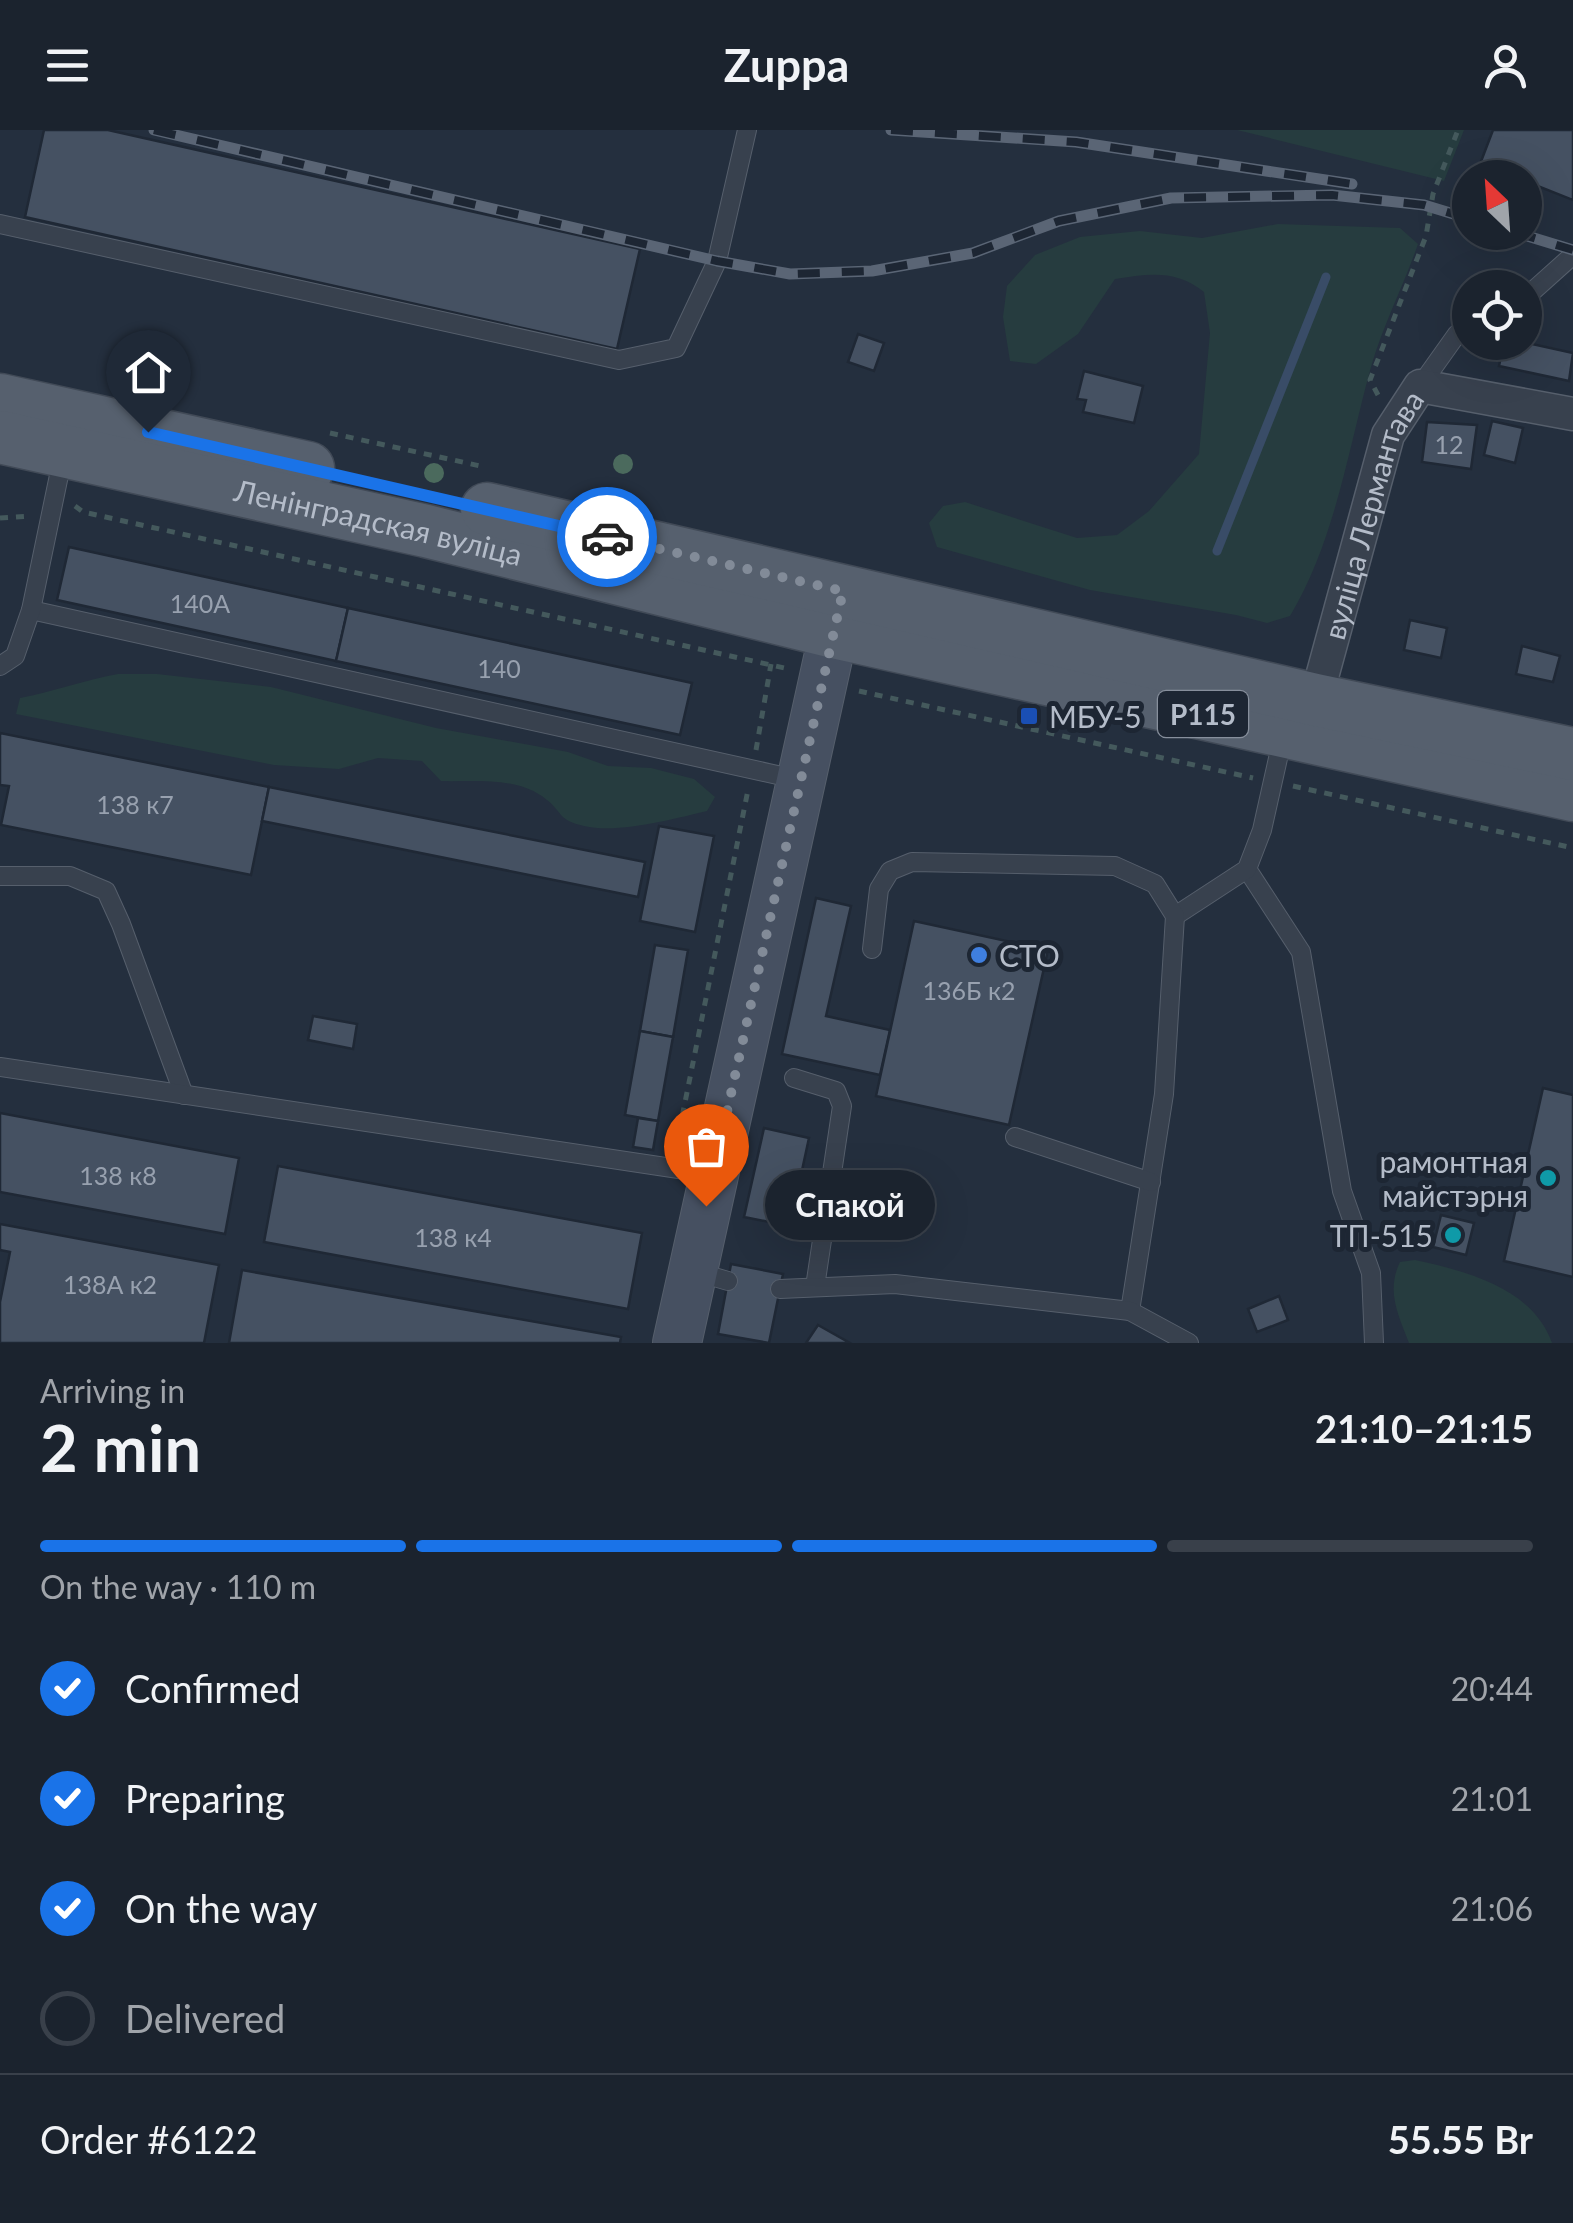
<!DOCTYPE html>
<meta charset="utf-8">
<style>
body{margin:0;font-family:Lato,sans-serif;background:#282f3a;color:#f1f3f6;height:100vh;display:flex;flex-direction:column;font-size:38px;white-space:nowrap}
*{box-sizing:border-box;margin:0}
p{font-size:32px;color:#a0a4aa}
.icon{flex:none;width:55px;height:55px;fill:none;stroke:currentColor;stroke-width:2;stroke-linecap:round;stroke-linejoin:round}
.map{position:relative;height:1213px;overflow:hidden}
.panel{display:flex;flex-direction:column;background:#1b232e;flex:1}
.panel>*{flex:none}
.needle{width:65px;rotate:335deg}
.tools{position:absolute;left:1452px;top:30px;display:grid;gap:20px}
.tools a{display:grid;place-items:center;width:90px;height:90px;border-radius:50%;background:#1b232e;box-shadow:0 10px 40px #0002,0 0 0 2px #39404a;font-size:50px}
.pin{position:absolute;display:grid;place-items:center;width:85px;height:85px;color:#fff;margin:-102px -42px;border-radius:50% 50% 50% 0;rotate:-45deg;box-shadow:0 0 10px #0007}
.pin .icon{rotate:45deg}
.courier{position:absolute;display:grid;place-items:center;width:100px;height:100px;margin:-50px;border:8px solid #1a73e8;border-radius:50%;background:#fff;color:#222;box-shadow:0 2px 12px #0007}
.bubble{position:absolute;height:70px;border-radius:35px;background:#1b232e;box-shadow:0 10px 40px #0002,0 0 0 2px #39404a;font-size:32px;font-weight:700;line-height:70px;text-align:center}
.head em{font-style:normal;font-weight:700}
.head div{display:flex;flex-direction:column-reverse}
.head{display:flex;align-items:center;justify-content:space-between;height:170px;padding:0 40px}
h1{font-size:65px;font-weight:700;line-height:75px}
.bar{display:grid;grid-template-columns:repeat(4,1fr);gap:15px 10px;align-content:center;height:120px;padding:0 40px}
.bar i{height:12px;border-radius:8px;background:#39404a}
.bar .current{background:#1a73e8}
.bar p{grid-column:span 4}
.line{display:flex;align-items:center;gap:25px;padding:0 40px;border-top:2px solid #39404a}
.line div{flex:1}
ol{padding:0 40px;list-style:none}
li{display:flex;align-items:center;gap:30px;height:110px}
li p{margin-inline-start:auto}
li .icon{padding:10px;border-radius:50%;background:#1a73e8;color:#fff;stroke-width:4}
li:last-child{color:#a0a4aa}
li i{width:55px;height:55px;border:5px solid #39404a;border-radius:50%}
header{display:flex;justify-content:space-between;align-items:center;height:130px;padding:0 40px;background:#1b232e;font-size:45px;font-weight:700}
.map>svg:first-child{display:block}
.green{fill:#263c3f}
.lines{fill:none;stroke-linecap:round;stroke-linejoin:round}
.stream{stroke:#394c67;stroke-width:9}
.building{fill:#455162;stroke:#1f2835;stroke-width:2.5}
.lane-casing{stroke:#565f6c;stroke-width:20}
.street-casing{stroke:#565f6c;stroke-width:35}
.secondary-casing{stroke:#565f6c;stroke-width:50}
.primary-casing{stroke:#414a57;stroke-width:55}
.path{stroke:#44595c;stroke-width:5;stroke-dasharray:8 8;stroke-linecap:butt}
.lane{stroke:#38414e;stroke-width:18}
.street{stroke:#38414e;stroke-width:32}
.secondary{stroke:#465061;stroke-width:48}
.primary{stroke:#56606e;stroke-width:52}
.rail-casing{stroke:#5a6575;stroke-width:11}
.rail{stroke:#1d2633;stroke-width:8;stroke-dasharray:22;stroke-linecap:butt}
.tree{fill:#4b6a5d}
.done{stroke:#828b98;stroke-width:10;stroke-dasharray:0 18}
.route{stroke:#1a73e8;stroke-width:12}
.transit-dot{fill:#1a4fb4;stroke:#1d2633;stroke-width:4}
.shop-dot{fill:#3f7fe0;stroke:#1d2633;stroke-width:4}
.culture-dot{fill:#0f9aa8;stroke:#1d2633;stroke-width:4}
.labels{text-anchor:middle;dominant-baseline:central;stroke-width:10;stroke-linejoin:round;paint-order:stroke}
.number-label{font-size:25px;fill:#98a1af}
.shield{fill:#1d2633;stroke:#878f9c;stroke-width:2.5}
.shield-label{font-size:28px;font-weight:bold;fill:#b4bcc9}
.street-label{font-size:30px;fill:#b4bcc9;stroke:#1d2633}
.poi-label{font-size:30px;fill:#b4bcc9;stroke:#1d2633;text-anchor:start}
</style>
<header><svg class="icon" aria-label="menu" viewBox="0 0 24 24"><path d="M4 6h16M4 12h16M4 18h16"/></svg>Zuppa<svg class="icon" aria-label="person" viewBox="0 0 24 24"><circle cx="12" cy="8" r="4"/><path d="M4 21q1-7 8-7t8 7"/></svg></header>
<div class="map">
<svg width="1573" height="1213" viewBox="0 0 1573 1213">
<rect width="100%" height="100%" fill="#242f3e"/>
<g class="green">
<path d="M1237 0H1464L1444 51Z"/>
<path d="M1278 94 1400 98 1418 114C1404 155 1383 195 1371 237 1348 320 1335 411 1290 486L1267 493 1236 485 1090 460 937 417 929 393 943 376 965 372 1077 408 1117 405 1149 381 1199 324 1210 203 1204 162C1176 139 1148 144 1115 149L1078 204 1036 234 1010 231 1003 187 1007 156 1035 125 1080 107 1140 101 1202 108Z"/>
<path d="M118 544H157L271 557 436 598 568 622 608 636 651 638 694 649 715 667 707 681C673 689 618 704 584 696 558 690 563 683 547 670 518 646 476 652 441 651L422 631 378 628 339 639 274 635 16 584 20 568C53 562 84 550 118 544Z"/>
<path d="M1415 1130C1466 1141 1533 1158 1552 1213H1409C1398 1184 1386 1161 1400 1132Z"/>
</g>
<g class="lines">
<path class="stream" d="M1217 421 1326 147"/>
</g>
<g class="building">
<path d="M44 0H108L640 119 617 219 25 87Z"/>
<path d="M1493 0H1573V70L1525 51V48H1515L1480 34Z"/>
<path d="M858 204 884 213 874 241 848 232Z"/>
<path d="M1504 212H1523L1573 223 1569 251 1499 236Z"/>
<path d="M1084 241 1143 256 1134 293 1083 282 1086 270 1077 269Z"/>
<path d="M1492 291 1523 298 1515 333 1484 325Z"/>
<path d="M1427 292 1477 295 1471 339 1422 332Z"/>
<path d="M69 417 348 478 336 531 57 470Z"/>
<path d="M348 478 692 553 680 605 336 531Z"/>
<path d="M1410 490 1447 498 1441 528 1404 520Z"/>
<path d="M1522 516 1560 526 1553 552 1516 544Z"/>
<path d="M0 603 269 657 251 745 1 695 9 656 0 655Z"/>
<path d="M269 657 645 732 638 767 262 691Z"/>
<path d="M659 696 714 706 695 802 640 791Z"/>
<path d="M816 768 851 776 826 886 890 900 880 945 782 924Z"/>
<path d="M914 791 1048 820 1009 995 876 966Z"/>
<path d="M655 815 688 820 673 907 640 901Z"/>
<path d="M313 886 357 894 353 919 308 910Z"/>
<path d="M640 901 673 907 658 991 625 985Z"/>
<path d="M1543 958 1573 965V1147L1504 1131Z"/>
<path d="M0 983 239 1028 225 1104 0 1062Z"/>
<path d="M638 988 658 991 653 1020 633 1017Z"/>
<path d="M764 998 809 1008 790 1096 744 1087Z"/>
<path d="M278 1036 642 1103 628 1179 264 1112Z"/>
<path d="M1441 1085 1474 1093 1466 1125 1433 1117Z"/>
<path d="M0 1094 219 1135 204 1213H0V1172L10 1122 0 1120Z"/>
<path d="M731 1134 783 1144 769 1213 718 1204Z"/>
<path d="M242 1140 621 1207 620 1213H229Z"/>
<path d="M1279 1166 1288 1190 1257 1202 1248 1179Z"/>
<path d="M818 1195 850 1213H806Z"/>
</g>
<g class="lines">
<g class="lane-casing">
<g id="lane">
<path d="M0 94 619 230 676 218 717 131 747 0"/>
<path d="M1525 168 1573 125"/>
<path d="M1420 256 1457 204 1470 198"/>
<path d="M31 480 800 650"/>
<path d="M0 536 15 526 31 480 63 326"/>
<path d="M1247 739 1301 822 1342 1061 1371 1143 1374 1213"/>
<path d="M0 746H70L106 761 121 794 184 965"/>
<path d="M1175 786 1247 739 1262 700 1283 606"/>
<path d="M872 819 879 759 890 741 912 732 1115 736 1155 754 1175 786 1164 964 1130 1181"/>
<path d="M0 937 712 1044"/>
<path d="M794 948 836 961 842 976 815 1157"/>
<path d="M1015 1007 1151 1052"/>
<path d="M694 1141 728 1151"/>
<path d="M780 1159 895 1154 1130 1181 1189 1213"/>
</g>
</g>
<g class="street-casing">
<g id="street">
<path id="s1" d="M1311 587 1388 305 1420 256 1573 284"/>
</g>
</g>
<g class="secondary-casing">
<path id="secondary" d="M677 1213 842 465"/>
</g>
<g class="primary-casing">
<g id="primary">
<path d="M0 270 308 338"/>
<path id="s2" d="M0 307 426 401 834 502 1573 665"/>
<path d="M487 379 1316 570 1573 624"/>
</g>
</g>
<g class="path">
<path d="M1378 265 1370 250 1426 106 1433 64 1458 0"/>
<path d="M330 303 485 337"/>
<path d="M75 376 83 382 789 539"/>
<path d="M0 388 30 386"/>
<path d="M859 561 1253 648"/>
<path d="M756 620 771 534"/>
<path d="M1293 656 1573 718"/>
<path d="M676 1017 748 660"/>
</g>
<use href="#lane" class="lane"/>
<use href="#street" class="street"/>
<use href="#secondary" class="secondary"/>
<use href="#primary" class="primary"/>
<g class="rail-casing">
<g id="rail">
<path d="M154 0 717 131 790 144 872 141 973 123 1059 91 1171 68 1332 65 1424 75 1470 89"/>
<path d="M891 0 1076 12 1352 54"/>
<path d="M1514 102 1573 120"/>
</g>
</g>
<use href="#rail" class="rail"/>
</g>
<g class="tree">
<circle cx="623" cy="334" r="10"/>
<circle cx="434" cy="343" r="10"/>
</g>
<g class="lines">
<path class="done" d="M607 407 843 461 706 1076"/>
<path class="route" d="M148 302 607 407"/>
</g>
<rect class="transit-dot" x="1019" y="576" width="20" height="20" rx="5"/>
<circle class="shop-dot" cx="979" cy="825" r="10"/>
<g class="culture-dot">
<circle cx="1548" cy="1048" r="10"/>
<circle cx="1453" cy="1105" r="10"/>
</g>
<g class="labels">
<g class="number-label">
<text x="1449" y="314">12</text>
<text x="200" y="473">140А</text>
<text x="499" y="538">140</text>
<text x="135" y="674">138 к7</text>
<text x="969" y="860">136Б к2</text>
<text x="118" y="1045">138 к8</text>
<text x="453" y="1107">138 к4</text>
<text x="110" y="1154">138А к2</text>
</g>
<rect class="shield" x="1158" y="561" width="90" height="46" rx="8"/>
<g class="shield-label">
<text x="1203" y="584">Р115</text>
</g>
<g class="street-label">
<text stroke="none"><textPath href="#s1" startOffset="212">вуліца Лермантава</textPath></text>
<text stroke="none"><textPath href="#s2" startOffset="388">Ленінградская вуліца</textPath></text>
</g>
<g class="poi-label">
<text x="1049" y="586">МБУ-5</text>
<text x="999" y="825">СТО</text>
<text x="1528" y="1031" text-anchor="end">рамонтная<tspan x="1528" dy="34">майстэрня</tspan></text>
<text x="1433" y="1105" text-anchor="end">ТП-515</text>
</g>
</g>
</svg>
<div class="tools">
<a><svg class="needle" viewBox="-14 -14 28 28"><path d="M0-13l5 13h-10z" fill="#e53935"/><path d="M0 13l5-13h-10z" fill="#a0a4aa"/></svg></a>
<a><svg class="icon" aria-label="locate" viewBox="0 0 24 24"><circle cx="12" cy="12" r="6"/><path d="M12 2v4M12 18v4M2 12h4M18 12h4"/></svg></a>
</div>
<div class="pin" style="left:706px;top:1076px;background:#ea580c"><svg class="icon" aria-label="bag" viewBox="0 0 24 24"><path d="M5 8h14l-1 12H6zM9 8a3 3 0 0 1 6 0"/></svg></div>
<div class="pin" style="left:148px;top:302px;background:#1f2937"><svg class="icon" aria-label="home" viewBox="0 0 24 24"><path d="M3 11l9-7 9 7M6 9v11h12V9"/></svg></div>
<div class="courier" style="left:607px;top:407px"><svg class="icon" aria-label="car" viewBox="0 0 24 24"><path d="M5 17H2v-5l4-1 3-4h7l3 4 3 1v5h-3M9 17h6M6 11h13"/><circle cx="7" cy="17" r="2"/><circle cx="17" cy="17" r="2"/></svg></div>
<div class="bubble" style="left:765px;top:1040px;width:170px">Спакой</div>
</div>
<section class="panel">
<div class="head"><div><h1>2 min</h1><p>Arriving in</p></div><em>21:10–21:15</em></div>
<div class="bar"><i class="current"></i><i class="current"></i><i class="current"></i><i></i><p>On the way · 110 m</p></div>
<ol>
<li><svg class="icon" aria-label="check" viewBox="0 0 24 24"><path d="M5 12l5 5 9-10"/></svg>Confirmed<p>20:44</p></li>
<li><svg class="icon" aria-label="check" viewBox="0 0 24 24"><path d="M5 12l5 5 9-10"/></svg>Preparing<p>21:01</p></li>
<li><svg class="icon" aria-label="check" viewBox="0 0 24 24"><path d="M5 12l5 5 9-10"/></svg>On the way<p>21:06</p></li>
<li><i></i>Delivered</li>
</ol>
<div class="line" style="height:130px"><div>Order #6122</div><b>55.55 Br</b></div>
</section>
